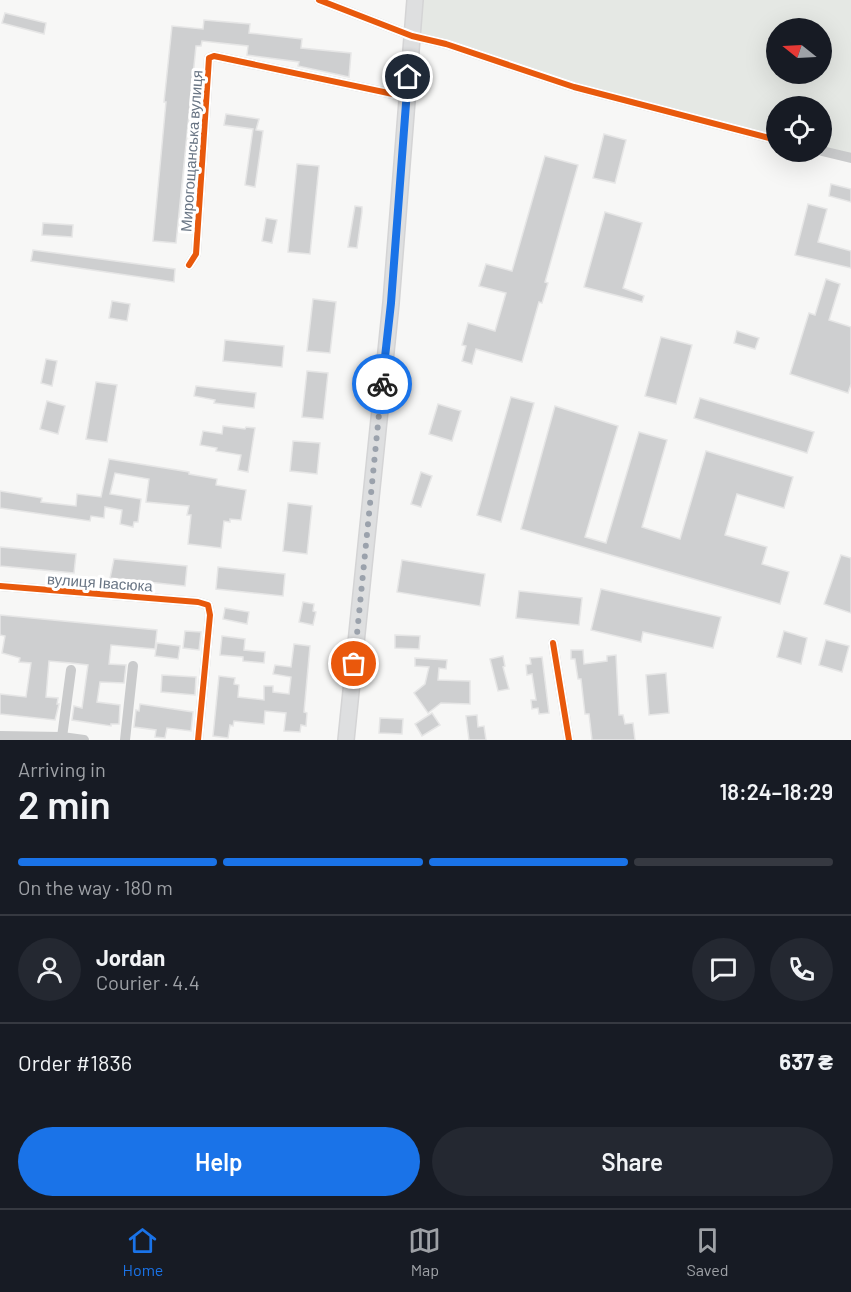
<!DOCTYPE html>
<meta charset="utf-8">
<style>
body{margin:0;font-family:Barlow,sans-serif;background:#242831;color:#f1f3f6;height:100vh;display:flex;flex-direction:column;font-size:22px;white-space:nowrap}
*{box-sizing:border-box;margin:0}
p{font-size:20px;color:#9ea1a6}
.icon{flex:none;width:33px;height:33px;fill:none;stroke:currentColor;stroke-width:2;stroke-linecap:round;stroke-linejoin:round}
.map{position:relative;height:740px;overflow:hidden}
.drawer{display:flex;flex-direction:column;background:#171b24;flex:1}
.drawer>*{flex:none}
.needle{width:39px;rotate:288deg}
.tools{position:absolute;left:766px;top:18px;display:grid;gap:12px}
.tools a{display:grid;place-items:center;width:66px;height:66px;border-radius:50%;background:#171b24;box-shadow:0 6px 24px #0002;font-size:30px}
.pin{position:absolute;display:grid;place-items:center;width:51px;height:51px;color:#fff;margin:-26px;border:3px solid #fff;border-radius:50%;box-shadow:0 2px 6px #0007}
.courier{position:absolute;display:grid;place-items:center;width:60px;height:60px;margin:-30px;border:4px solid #1a73e8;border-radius:50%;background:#fff;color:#222;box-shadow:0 2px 8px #0007}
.summary em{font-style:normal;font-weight:600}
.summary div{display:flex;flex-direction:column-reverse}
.summary{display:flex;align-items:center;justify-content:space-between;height:102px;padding:0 18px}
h1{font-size:39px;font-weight:600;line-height:45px}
.bar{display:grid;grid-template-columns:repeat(4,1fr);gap:9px 6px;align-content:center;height:72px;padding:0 18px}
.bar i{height:8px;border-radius:4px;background:#363941}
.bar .active{background:#1a73e8}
.bar p{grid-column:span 4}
.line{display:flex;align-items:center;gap:15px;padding:0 18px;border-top:2px solid #363941}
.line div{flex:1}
.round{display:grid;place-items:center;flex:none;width:63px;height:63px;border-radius:32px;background:#242831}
.button{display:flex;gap:12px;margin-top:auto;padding:12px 18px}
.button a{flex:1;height:69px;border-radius:36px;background:#1a73e8;color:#fff;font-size:24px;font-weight:600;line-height:69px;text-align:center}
.button a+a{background:#242831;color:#f1f3f6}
.tabs{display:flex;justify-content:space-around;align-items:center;height:84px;border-top:2px solid #363941;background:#171b24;font-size:16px;color:#9ea1a6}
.tabs a{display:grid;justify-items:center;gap:3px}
.tabs .active{color:#1a73e8}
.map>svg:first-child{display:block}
.green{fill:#e5e8e4;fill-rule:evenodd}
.building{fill:#cecfd0;stroke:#e6e6e6;stroke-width:1.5}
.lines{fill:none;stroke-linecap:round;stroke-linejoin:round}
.secondary-casing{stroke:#d4d4d5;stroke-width:18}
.minor{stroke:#cacbcc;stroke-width:10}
.secondary{stroke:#dedfe0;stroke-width:15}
.cycleway-casing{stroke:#fff;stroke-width:10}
.cycleway{stroke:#e8590c;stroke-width:6}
.done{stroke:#9ba2ac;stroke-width:6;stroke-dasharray:0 10.8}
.route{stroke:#1a73e8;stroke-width:8}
.labels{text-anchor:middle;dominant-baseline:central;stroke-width:6;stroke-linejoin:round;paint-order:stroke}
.street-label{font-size:15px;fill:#697584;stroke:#fff}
</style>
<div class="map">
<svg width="851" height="740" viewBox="0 0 851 740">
<rect width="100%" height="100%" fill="#f7f7f6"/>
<path class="green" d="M415 0H851V158L822 151V106H777V140L412 36ZM777 28H822V74H777Z"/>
<g class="building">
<path d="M5 13 46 23 44 34 2 23Z"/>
<path d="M204 20 250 24 249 33 302 39 301 48 351 53 349 77 298 66 299 62 247 55 248 46 202 41 201 46H196L176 243 153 241 166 102H164L172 26 203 29Z"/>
<path d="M226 114 259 119 256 130 263 131 255 187 245 185 253 129 224 125Z"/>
<path d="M604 134 626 140 615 183 593 178Z"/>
<path d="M545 156 578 165 545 282 548 283 542 303 539 302 522 362 476 349 472 364 462 361 466 346 462 345 468 323 495 331 506 293 479 286 486 264 512 271Z"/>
<path d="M297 164 319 166 310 254 288 252Z"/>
<path d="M831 184 851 189V202L829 196Z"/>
<path d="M808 204 827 209 818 242 851 251V268L795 255Z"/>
<path d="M355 206 362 207V212L357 248 348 247Z"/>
<path d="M605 212 642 223 623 288 644 296 642 302 584 287Z"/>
<path d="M266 218 277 220 272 243 262 241Z"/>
<path d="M43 223 73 225 72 237 42 235Z"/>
<path d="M33 250 175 269 174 282 31 261Z"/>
<path d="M826 279 840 284 829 320 851 327V384L848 393 790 374 809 313 815 315Z"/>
<path d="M313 299 336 302 330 353 307 351Z"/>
<path d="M112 301 130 304 127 321 109 318Z"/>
<path d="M737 331 759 338 755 349 734 343Z"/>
<path d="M661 337 692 345 676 404 645 396Z"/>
<path d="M225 340 284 346 282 367 223 361Z"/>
<path d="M46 359 57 361 52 386 41 383Z"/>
<path d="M307 371 328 373 323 419 302 417Z"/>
<path d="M96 382 117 385 107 442 86 439Z"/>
<path d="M196 386 256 393 254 408 214 403 215 400 194 396Z"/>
<path d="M511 397 534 403 501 522 477 515Z"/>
<path d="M700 398 814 432 807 453 694 418Z"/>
<path d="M47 401 65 406 58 434 40 429Z"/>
<path d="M438 404 461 411 452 441 429 434Z"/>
<path d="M555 406 618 426 585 537 606 543 639 432 667 440 642 527 680 539 706 451 793 477 784 508 737 494 725 535 767 547 762 564 789 572 780 604 521 529Z"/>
<path d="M223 426 245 429 246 427 255 428 248 472 238 470 241 455 216 451 217 448 200 445 203 431 222 434Z"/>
<path d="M293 441 320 443 317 474 290 471Z"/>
<path d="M109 459 189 472V474L217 479 216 485 246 490 241 520 230 519V522L224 521 221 548 188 544 191 515H187L189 506 146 502 149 479 115 473 110 494 141 499 138 522H134L133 527 120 524 122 510 105 507 104 518 91 516 90 521 0 508V491L42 498 41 502 76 506 77 494 101 497Z"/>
<path d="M421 472 432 476 421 507 411 504Z"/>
<path d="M288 503 312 506 307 554 283 551Z"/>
<path d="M0 547 76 554 74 573 0 566Z"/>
<path d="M841 555 851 558V613L824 604Z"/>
<path d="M114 559 187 566 185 586 110 578Z"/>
<path d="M402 560 485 574 480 606 397 592Z"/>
<path d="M218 567 285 574 283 596 216 589Z"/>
<path d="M601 589 721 617 713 648 643 632 641 642 591 630Z"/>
<path d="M519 591 582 598 579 625 516 618Z"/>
<path d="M303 602 314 604 313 611 316 612 313 625 299 622Z"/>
<path d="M225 608 249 612 247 624 223 619Z"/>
<path d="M0 615 157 630 155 649 111 645 109 664 126 665 124 683 100 682 97 702 120 705 119 724H111V726L72 720 74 706 82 708 88 665 71 663 49 661 46 697 58 698 57 704H59L55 720 0 714V694L26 697 31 663 19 662 20 658 2 653 5 636 0 635Z"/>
<path d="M185 631 201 632 199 650 183 648Z"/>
<path d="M784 631 807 638 801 664 777 657Z"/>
<path d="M395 635 420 636 419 649 395 648Z"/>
<path d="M222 636 245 639 244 650 265 652 264 663 243 661V657L220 655Z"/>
<path d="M826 640 849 646 842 672 819 665Z"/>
<path d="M157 643 180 646 178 659 155 656Z"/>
<path d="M294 644 310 646 304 712 307 713 306 726 301 725 300 732 284 731 286 713 265 711 264 724 234 721 233 726 230 725 228 738 213 736 219 676 235 678 234 684 239 685 238 697 264 700V686H273V692L289 694 291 677 273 674 275 665 291 667Z"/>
<path d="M571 650H583L584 664 607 661V656L616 655 619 715H623L625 724 633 723 635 740H592L589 714H585L581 679H578L575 659H571Z"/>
<path d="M503 656 505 666 503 667 509 689 498 691 490 659Z"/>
<path d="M542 657 549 713 539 714 538 708 532 709 531 700H536L532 674 527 675 526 665 531 664 530 658Z"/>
<path d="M415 658 447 660 446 669 439 668 438 680 470 681V704L441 703 428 713 414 693 425 684 429 667 415 666Z"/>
<path d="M666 673 669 713 649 715 646 675Z"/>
<path d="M162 675 196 677 195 695 161 692Z"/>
<path d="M140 704 193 712 191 731 167 728 165 738 155 737 156 730 134 727 136 710 139 711Z"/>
<path d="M432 713 440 725 422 736 415 724Z"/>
<path d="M477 715 478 727 484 726 486 740H469L466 716Z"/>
<path d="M380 718 403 719 402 734 379 733Z"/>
</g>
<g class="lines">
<g class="secondary-casing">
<path id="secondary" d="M346 740 391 303 415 0"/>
</g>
<g class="minor">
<path d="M319 0 412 36 446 44 574 87 777 140"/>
<path d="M822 151 851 158"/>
<path d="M189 265 196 254 209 58 214 56 407 97"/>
<path d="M0 586 198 602 208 605 210 615 198 740"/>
<path d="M553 643 569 740"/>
<path d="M0 736 62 737 84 740"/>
<path d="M62 737 71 670"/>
<path d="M125 740 133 666"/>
</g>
<use href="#secondary" class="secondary"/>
<g class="cycleway-casing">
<g id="cycleway">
<path d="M319 0 412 36 446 44 574 87 777 140"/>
<path d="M189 265 196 254 209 58 214 56 407 97"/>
<path d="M0 586 198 602 208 605 210 615 198 740"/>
<path d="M553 643 569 740"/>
</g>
</g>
<use href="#cycleway" class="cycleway"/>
</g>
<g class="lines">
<path class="done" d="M354 664 382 384"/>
<path class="route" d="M382 384 391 303 408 77"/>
</g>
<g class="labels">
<g class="street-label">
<text transform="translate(191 151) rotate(-86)">Мирогощанська вулиця</text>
<text transform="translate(100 582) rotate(4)">вулиця Івасюка</text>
</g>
</g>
</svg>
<div class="tools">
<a><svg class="needle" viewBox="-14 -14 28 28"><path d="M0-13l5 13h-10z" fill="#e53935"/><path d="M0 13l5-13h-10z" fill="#9ea1a6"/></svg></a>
<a><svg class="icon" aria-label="locate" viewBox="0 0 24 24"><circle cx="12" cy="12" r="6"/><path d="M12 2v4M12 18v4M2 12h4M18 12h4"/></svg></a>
</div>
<div class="pin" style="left:354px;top:664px;background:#ea580c"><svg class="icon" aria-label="bag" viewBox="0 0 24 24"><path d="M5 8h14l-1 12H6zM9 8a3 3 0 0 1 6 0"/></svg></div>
<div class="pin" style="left:408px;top:77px;background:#1f2937"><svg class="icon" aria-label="home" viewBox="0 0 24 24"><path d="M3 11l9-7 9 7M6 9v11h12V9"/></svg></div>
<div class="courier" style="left:382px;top:384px"><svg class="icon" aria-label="bike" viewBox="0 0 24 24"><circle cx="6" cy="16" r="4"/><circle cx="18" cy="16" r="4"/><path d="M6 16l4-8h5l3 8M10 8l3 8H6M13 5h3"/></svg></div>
</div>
<section class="drawer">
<div class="summary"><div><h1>2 min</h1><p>Arriving in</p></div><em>18:24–18:29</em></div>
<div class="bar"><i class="active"></i><i class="active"></i><i class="active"></i><i></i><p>On the way · 180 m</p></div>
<div class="line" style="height:108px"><a class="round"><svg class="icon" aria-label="person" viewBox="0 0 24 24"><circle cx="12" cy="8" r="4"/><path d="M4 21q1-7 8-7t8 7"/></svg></a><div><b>Jordan</b><p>Courier · 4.4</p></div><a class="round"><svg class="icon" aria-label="chat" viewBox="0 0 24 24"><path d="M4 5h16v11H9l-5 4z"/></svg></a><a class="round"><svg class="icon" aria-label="phone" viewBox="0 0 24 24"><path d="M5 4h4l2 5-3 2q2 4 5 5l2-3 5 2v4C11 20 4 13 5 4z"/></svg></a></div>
<div class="line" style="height:78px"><div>Order #1836</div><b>637 ₴</b></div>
<div class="button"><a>Help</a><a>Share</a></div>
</section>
<nav class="tabs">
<a class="active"><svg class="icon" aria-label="home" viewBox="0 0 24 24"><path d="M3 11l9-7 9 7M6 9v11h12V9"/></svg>Home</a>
<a><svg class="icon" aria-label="map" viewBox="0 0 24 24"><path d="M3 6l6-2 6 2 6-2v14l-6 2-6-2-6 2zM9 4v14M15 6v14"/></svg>Map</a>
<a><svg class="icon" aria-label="saved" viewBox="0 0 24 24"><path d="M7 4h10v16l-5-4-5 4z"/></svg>Saved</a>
</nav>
